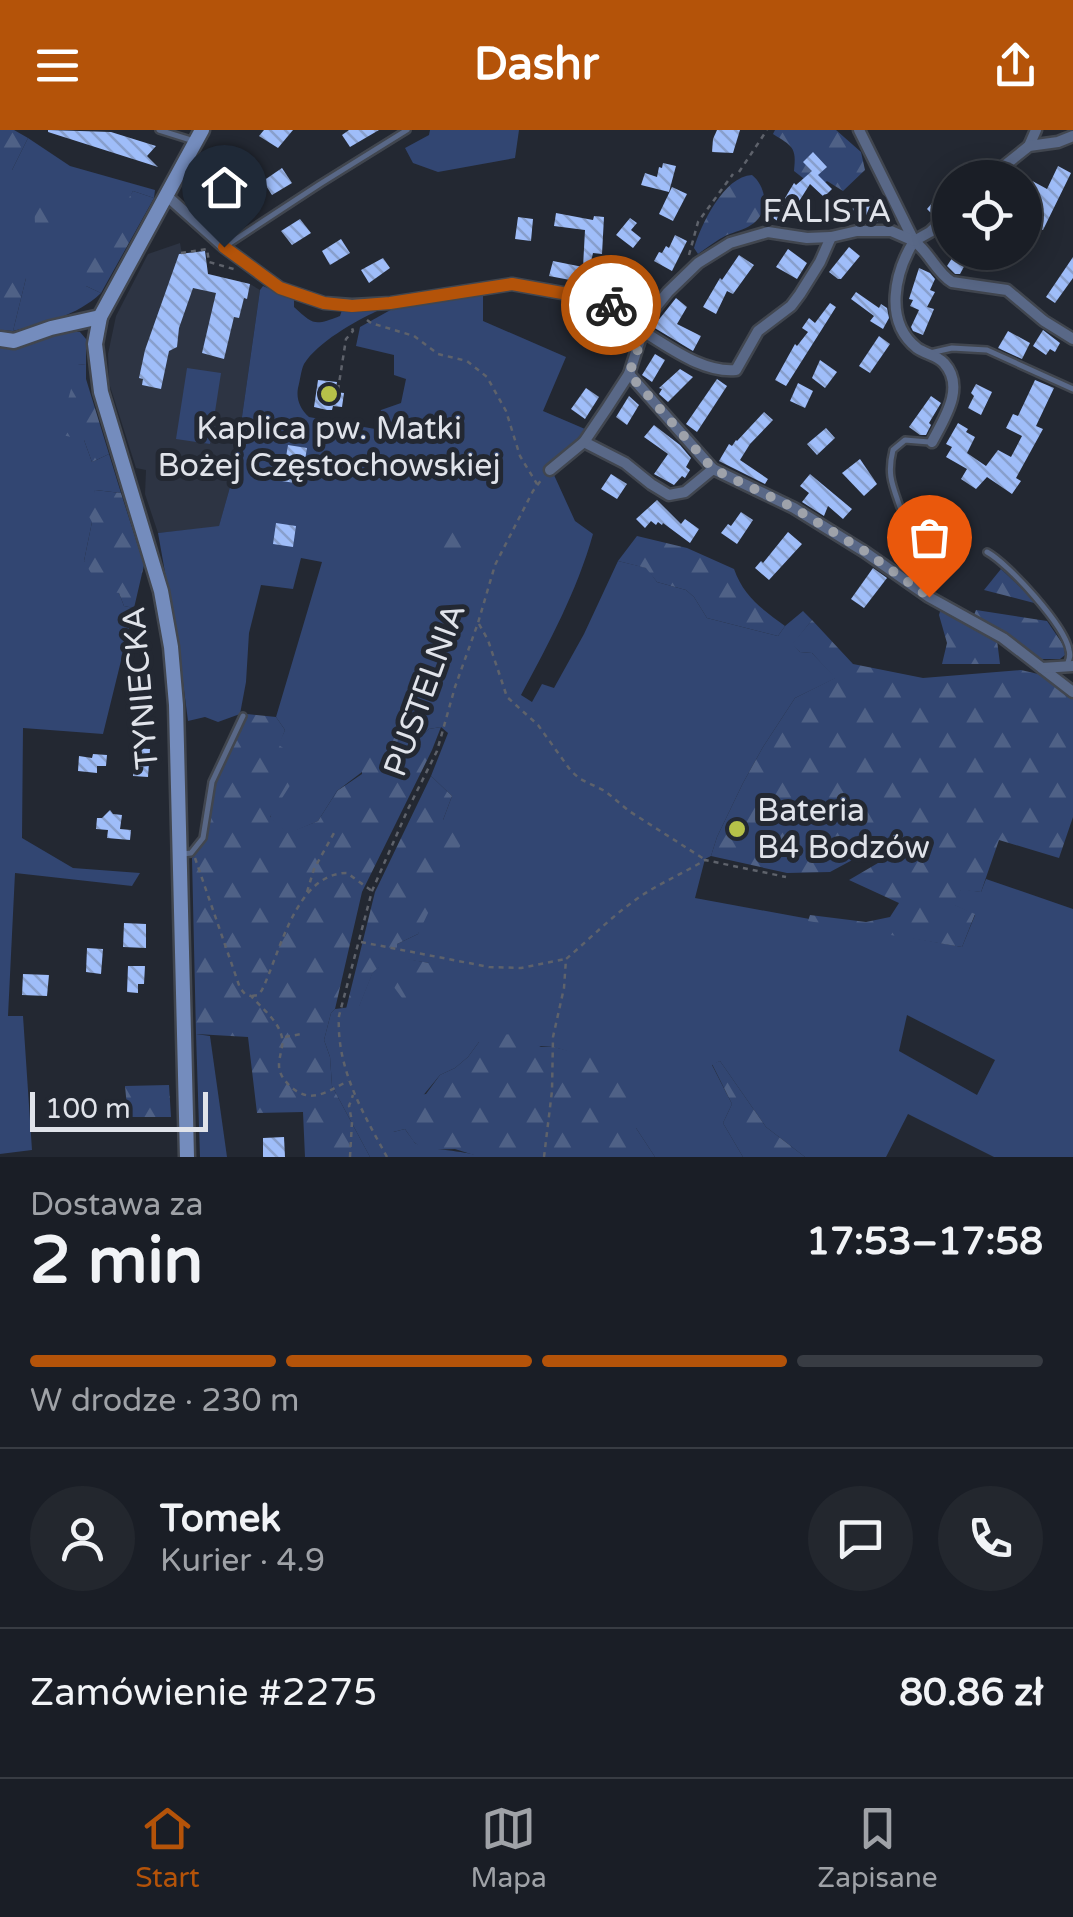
<!DOCTYPE html>
<html lang="pl">
<meta charset="utf-8">
<style>
body{margin:0;font-family:"Varela Round",sans-serif;background:#23272e;color:#f1f3f6;height:100vh;display:flex;flex-direction:column;font-size:38px;white-space:nowrap}
*{box-sizing:border-box;margin:0}
p{font-size:32px;color:#9fa2a7}
.icon{flex:none;width:55px;height:55px;fill:none;stroke:currentColor;stroke-width:2;stroke-linecap:round;stroke-linejoin:round}
.map{position:relative;height:1027px;overflow:hidden}
.side{display:flex;flex-direction:column;background:#1a1e26;flex:1}
.side>*{flex:none}
.controls{position:absolute;left:932px;top:30px;display:grid;gap:20px}
.controls a{display:grid;place-items:center;width:110px;height:110px;border-radius:50%;background:#1a1e26;box-shadow:0 5px 25px #0003,0 0 0 2px #383c43;font-size:50px}
.scale{position:absolute;left:30px;bottom:25px;width:178px;box-sizing:border-box;padding-left:10px;border:5px solid #e0e3ea;border-top:0;font-size:28px;line-height:35px;white-space:nowrap;color:#e0e3ea;-webkit-text-stroke:8px #232832;paint-order:stroke}
.pin{position:absolute;display:grid;place-items:center;width:85px;height:85px;color:#fff;margin:-102px -42px;border-radius:50% 50% 50% 0;rotate:-45deg;box-shadow:0 0 10px #0007}
.pin .icon{rotate:45deg}
.courier{position:absolute;display:grid;place-items:center;width:100px;height:100px;margin:-50px;border:8px solid #b45309;border-radius:50%;background:#fff;color:#222;box-shadow:0 2px 12px #0007}
.overview em{font-style:normal;font-weight:700}
.overview div{display:flex;flex-direction:column-reverse}
.overview{display:flex;align-items:center;justify-content:space-between;height:170px;padding:0 30px}
h1{font-size:65px;font-weight:700;line-height:75px}
.bar{display:grid;grid-template-columns:repeat(4,1fr);gap:15px 10px;align-content:center;height:120px;padding:0 30px}
.bar i{height:12px;border-radius:8px;background:#383c43}
.bar .on{background:#b45309}
.bar p{grid-column:span 4}
.line{display:flex;align-items:center;gap:25px;padding:0 30px;border-top:2px solid #383c43}
.line div{flex:1}
.round{display:grid;place-items:center;flex:none;width:105px;height:105px;border-radius:52px;background:#23272e}
header{display:flex;justify-content:space-between;align-items:center;height:130px;padding:0 30px;background:#b45309;color:#fff;font-size:45px;font-weight:700}
.menu{display:flex;justify-content:space-around;align-items:center;height:140px;border-top:2px solid #383c43;background:#1a1e26;font-size:28px;color:#9fa2a7}
.menu a{display:grid;justify-items:center;gap:5px}
.menu .on{color:#b45309}
.map>svg:first-child{display:block}
.built{fill:#2d3443}
.grass{fill:#324672;fill-rule:evenodd}
.forest{fill:url(#forest-firs)}
.building{fill:url(#building-back-hatch)}
.lines{fill:none;stroke-linecap:round;stroke-linejoin:round}
.lane-casing{stroke:#41464f;stroke-width:10}
.street-casing{stroke:#41464f;stroke-width:15}
.secondary-casing{stroke:#41464f;stroke-width:19}
.path{stroke:#5e626b;stroke-width:2.5;stroke-dasharray:5 5;stroke-linecap:butt}
.lane{stroke:#596887;stroke-width:5}
.street{stroke:#596887;stroke-width:10}
.secondary{stroke:#748cbd;stroke-width:14}
.done{stroke:#9ea2aa;stroke-width:10;stroke-dasharray:0 18}
.route{stroke:#b45309;stroke-width:12}
.poi-dot{fill:#b6c149;stroke:#232832;stroke-width:4}
.labels{text-anchor:middle;dominant-baseline:central;stroke-width:10;stroke-linejoin:round;paint-order:stroke}
.street-label{font-size:32px;fill:#e0e3ea;stroke:#232832}
.poi-label{font-size:32px;fill:#e0e3ea;stroke:#232832}
</style>
<header><svg class="icon" aria-label="menu" viewBox="0 0 24 24"><path d="M4 6h16M4 12h16M4 18h16"/></svg>Dashr<svg class="icon" aria-label="share" viewBox="0 0 24 24"><path d="M12 15V3M7 8l5-5 5 5M5 13v7h14v-7"/></svg></header>
<div class="map">
<svg width="1073" height="1027" viewBox="0 0 1073 1027">
<defs>
<pattern id="forest-firs" width="22" height="20" patternUnits="userSpaceOnUse" patternTransform="scale(2.5)"><rect width="22" height="20" fill="#324672"/><path d="M5 1l3.5 6h-7zM16 11l3.5 6h-7z" fill="#4f6186"/></pattern>
<pattern id="building-back-hatch" width="6" height="6" patternUnits="userSpaceOnUse" patternTransform="scale(2.5)"><rect width="6" height="6" fill="#9fbdf9"/><path d="M-1 5l2 2M0 0l6 6M5-1l2 2" fill="none" stroke="#889fcc"/></pattern>
</defs>
<rect width="100%" height="100%" fill="#232832"/>
<path class="built" d="M180 113 182 124 205 121 206 129 201 142 250 154 260 160 234 343 219 397 158 403 145 364 146 340 136 338 109 253 108 224 116 186 148 124Z"/>
<g class="grass">
<path d="M430 0H519L515 28 438 42 413 33 405 18 429 5Z"/>
<path d="M28 8 70 36 155 60 154 68 133 61 86 156 101 163C77 186 44 193 13 201L26 148 0 162V40H12Z"/>
<path d="M263 156 294 170V177C314 195 314 196 340 186L342 180 377 181C354 192 318 212 304 234 301 240 300 251 298 258 296 269 300 279 309 287L375 299 381 280 401 273 406 249 394 245V225L356 216 360 197 394 178 483 164V191L566 227 543 281 585 299 582 307 549 334 575 391 593 404C577 461 549 513 521 565L532 572 542 554 554 558 584 504 618 431 647 438 657 452 686 460 694 467 707 488 778 506 785 496 803 481 812 490 793 514 800 522 812 523 836 548 795 568 763 617 743 653 717 707 711 726 705 729 695 768 962 817 975 785 954 775 961 759 981 762 986 749 1073 779V1027H994L908 984 886 1027H805L766 997 720 931 712 935 732 974 723 993 743 1027H655L636 998V950L586 927 554 917 479 912 468 927 455 938 440 945 393 1002 405 999C406 1001 414 1011 415 1013 427 1020 459 1020 475 1025L474 1027H370L332 956 330 927 324 910 331 883 335 879 359 876 373 841 380 836 429 833 397 828V814L418 804 443 690 452 666 431 646 448 603 441 597 429 599 401 629 395 617 337 661 318 691 288 704 270 688 286 637 278 615 285 600 276 587 322 432 301 428 293 459 261 455 249 503 246 552 240 584 218 592 205 587 188 591 179 521 158 403 219 396 234 343 260 160ZM907 885 995 930 977 965 899 921Z"/>
<path d="M54 202H80L86 209V234L78 235 84 310 92 332 109 324 121 363 95 360 92 392 84 431 119 463 124 476 134 478 103 604 23 598 22 708 73 738 140 743 132 756 15 743 8 886H23L32 1020 0 1024V216C19 219 36 210 54 202Z"/>
<path d="M187 238 221 243 210 314 176 309Z"/>
<path d="M196 904 210 906 227 1027H200Z"/>
</g>
<g class="forest">
<path d="M0 0H14L28 8 12 40H0Z"/>
<path d="M775 0H836L861 22 865 40 843 61 827 51 817 59 794 41C797 17 792 16 773 4Z"/>
<path d="M752 45C768 58 769 84 751 95 744 100 734 102 727 105 717 110 708 117 698 124L694 118C701 95 724 46 752 45Z"/>
<path d="M133 61 154 68 101 163 86 156 87 112 106 106Z"/>
<path d="M43 65 69 73 58 100 35 94 34 71Z"/>
<path d="M6 141 26 148 13 201 0 200V162Z"/>
<path d="M86 234V249L109 324 92 332 84 310 58 304 78 235Z"/>
<path d="M95 360 121 363 144 435 134 478 124 476 119 463 101 460 84 431 92 392 87 383Z"/>
<path d="M451 393 462 397 475 423 476 431 458 449C441 444 437 432 430 416L435 406Z"/>
<path d="M637 406 687 418 734 439C744 467 762 479 785 496L778 506 707 488 694 467 686 460 657 452 646 438 618 431Z"/>
<path d="M1001 439 1038 474 984 460Z"/>
<path d="M941 478 997 510 1000 534H942L947 513 939 485Z"/>
<path d="M976 480 1047 491 1064 516 1065 525 1060 529H1039L974 485Z"/>
<path d="M812 490 853 534 923 548 1021 540 1038 544 1073 567V687L1059 728 999 710 981 762 961 760 955 775 975 784 962 817 808 791 810 785 866 792 890 787 899 773 849 750 878 733 869 721 830 742 787 743 711 726 717 707 743 653 763 617 795 568 835 548 812 523 800 522 792 514Z"/>
<path d="M247 584 276 587 285 600 279 615 290 623 286 637 296 646 270 687 288 703 318 691 337 661 362 644V620L387 590 400 605 395 617 401 628 429 599 441 597 432 620 362 762 335 879 331 883 324 910 330 927 332 956 370 1027H305L303 982 257 983 248 907 196 904 192 728 205 709 213 653Z"/>
<path d="M431 646 452 666 443 690 464 708 418 804 397 814V827L429 833 436 842 432 872 424 877 402 868 379 837 373 842 359 877 346 879 375 762Z"/>
<path d="M517 904 541 917H554L626 936 636 949V998L655 1027H474V1025L455 1019 424 1020 414 1012 405 999 393 1002 391 999 411 966 426 964 440 945 455 938 468 927 479 912 494 905Z"/>
<path d="M720 931 766 997 805 1027H743L723 993 732 974 712 934Z"/>
<path d="M169 955 171 987H128L125 956Z"/>
</g>
<g class="building">
<path d="M48 0 111 2 156 16 147 26 158 37 48 2Z"/>
<path d="M264 0H293L278 18 259 6Z"/>
<path d="M349 0H379L350 17 342 5Z"/>
<path d="M717 0H740L733 23 712 22 713 9Z"/>
<path d="M813 22 827 37 818 45 832 59 824 67 810 54 784 95 773 88 794 53 796 55 812 41 803 32Z"/>
<path d="M229 29 240 39 216 66 203 56 215 41 217 43Z"/>
<path d="M663 33 676 36 669 62 641 55 645 43 657 47 659 37 662 38Z"/>
<path d="M1058 36 1071 43 1043 100 1025 91V47L1047 59Z"/>
<path d="M282 38 292 53 272 65 263 51Z"/>
<path d="M950 45V74L934 86 927 79 942 61 938 57Z"/>
<path d="M672 57 687 64 673 91 659 84Z"/>
<path d="M870 72 872 78 885 72 891 84 876 92H856L852 79Z"/>
<path d="M242 75 252 89 232 104 222 90Z"/>
<path d="M556 83 593 90 594 86 604 87 602 124 593 123 586 153 549 146 553 131 583 137 585 100 554 96Z"/>
<path d="M518 87 533 89 531 111 515 109Z"/>
<path d="M630 88 637 93 631 100 641 108 633 118 616 105Z"/>
<path d="M300 89 311 103 292 115 281 101Z"/>
<path d="M675 105 687 111 672 141 654 131 659 122 662 123 666 116 669 118Z"/>
<path d="M341 109 350 123 330 135 322 121Z"/>
<path d="M849 117 860 126 841 149H838L829 142Z"/>
<path d="M788 119 807 133 797 149 776 137Z"/>
<path d="M205 121 208 144 250 154 247 169 244 168 239 188 234 187 224 229 202 223 216 163 193 158 179 198 177 217 169 221 161 259 142 255 143 249 139 248 145 220 179 124Z"/>
<path d="M956 122H972L960 144H955L947 136Z"/>
<path d="M739 125 754 135 733 164 727 161 716 184 703 177 720 148 722 150Z"/>
<path d="M1073 127V148L1055 173 1046 167Z"/>
<path d="M383 128 390 138 369 153 361 140Z"/>
<path d="M919 138 930 143 935 149 930 160 935 162 927 177 934 179 923 205 913 201 911 197 919 180 910 176 913 170 909 169Z"/>
<path d="M856 162 879 178 881 174 887 178 889 188 883 199 870 191 874 186 851 169Z"/>
<path d="M676 168 687 177 677 194 701 206 693 221 653 197Z"/>
<path d="M830 173 836 177 786 256 775 250 795 214 797 216 808 202 802 198 809 188 815 193Z"/>
<path d="M582 175 595 178 588 205 575 201Z"/>
<path d="M616 192 630 200 624 208 629 211 623 220 605 209Z"/>
<path d="M1043 200 1060 213 1055 222 1050 219 1046 225 1033 216Z"/>
<path d="M1008 201 1030 213 1022 229 998 218Z"/>
<path d="M879 206 890 214 870 243 859 236Z"/>
<path d="M655 224 665 230 652 252 642 245Z"/>
<path d="M820 230 837 242 825 258 812 248Z"/>
<path d="M680 239 693 247 668 272 659 264 662 259 659 258Z"/>
<path d="M717 249 727 256 697 302 686 294Z"/>
<path d="M318 250 337 252 335 262 344 263 342 277 333 276 332 280H327L314 277Z"/>
<path d="M1035 250 1054 258 1036 296 1043 299 1016 348 1021 351 1012 364 987 347 976 359 961 349 967 339 946 327 952 317 946 314 958 293 968 299 966 302 975 307 967 323 986 336 998 320 1011 327 1022 306 1006 298 1013 284 1018 286Z"/>
<path d="M798 253 813 261 805 278 790 271Z"/>
<path d="M976 254 992 262 981 285 968 278 974 266 971 263Z"/>
<path d="M586 258 599 267 585 289 571 279Z"/>
<path d="M629 266 639 275 627 295 616 287Z"/>
<path d="M931 266 941 273 929 293 931 295 926 305H920L909 297Z"/>
<path d="M764 282 773 290 750 314 740 330 768 349 765 354 719 331 729 314 732 316 736 310 737 311Z"/>
<path d="M654 295 680 315 691 328 686 337 690 340 685 348 682 346 674 355 654 344 668 324 644 307Z"/>
<path d="M826 298 835 308 817 325 807 314Z"/>
<path d="M288 315 307 318 301 354 282 351Z"/>
<path d="M860 329 877 354 864 366 842 343Z"/>
<path d="M611 344 627 354 617 369 601 359Z"/>
<path d="M810 344 852 379 843 389 828 376 824 386 802 372 809 363 800 356Z"/>
<path d="M946 369 958 377 937 405 925 397Z"/>
<path d="M657 370 681 394 685 389 699 399 690 413 663 393 662 395 658 392 656 395 651 391 645 398 636 389Z"/>
<path d="M741 382 753 390 737 414 721 403 728 394 731 396Z"/>
<path d="M276 393 296 396 293 417 273 414Z"/>
<path d="M788 402 802 414 769 450 755 438 761 431 763 433Z"/>
<path d="M930 426 947 437 934 457 918 447Z"/>
<path d="M873 438 887 448 864 478 851 469Z"/>
<path d="M134 618 150 619 148 647 133 646Z"/>
<path d="M93 624 107 625 106 636H97V643L78 641 79 626 92 628Z"/>
<path d="M110 680 113 684 122 685 120 699 131 700 130 710 107 708 108 700 96 699 97 688H102Z"/>
<path d="M124 793 146 794V818L123 817Z"/>
<path d="M87 818 103 819 101 844 86 842Z"/>
<path d="M128 836H145L144 854H138V863L127 862Z"/>
<path d="M23 844 49 845 47 866 22 865Z"/>
<path d="M284 1007 285 1027H263V1008Z"/>
</g>
<g class="lines">
<g class="lane-casing">
<g id="lane">
<path d="M159 0 194 11"/>
<path d="M224 117 320 54 407 0"/>
<path d="M930 223 952 218 987 220 1073 259"/>
<path d="M900 377C892 354 887 344 893 320L905 310 929 312"/>
<path d="M987 422C1009 434 1065 496 1069 520 1071 526 1069 529 1067 535"/>
<path d="M183 724 191 723 203 708 212 652 243 586"/>
</g>
</g>
<g class="street-casing">
<g id="street">
<path d="M859 0 914 111C895 142 883 191 917 218 925 224 937 225 944 233 966 257 944 289 932 312"/>
<path d="M1029 16 1036 0"/>
<path d="M989 48 1029 16 1058 12 1073 6"/>
<path d="M167 66 224 117 280 158 324 173 352 175 391 173 512 154 596 169 647 188"/>
<path d="M914 111C930 123 936 142 952 152L1007 160 1044 191 1073 209"/>
<path d="M644 202C671 218 703 243 736 240L758 201 791 176 800 164 820 132 831 107"/>
<path d="M629 244 713 339 794 378 865 422 929 467 1003 508 1073 562"/>
<path d="M584 312 625 333 651 354 669 365 685 362 713 339"/>
<path d="M550 340 584 312 607 278 629 244 647 188 668 162 698 133 730 113 768 102 807 108 831 107 857 101H891L914 111 930 102 950 83"/>
<path d="M1042 538 1073 536"/>
</g>
</g>
<g class="secondary-casing">
<g id="secondary">
<path d="M0 209 14 211 51 198 100 187"/>
<path d="M187 1027 176 575 171 517 161 461 101 262 95 214 100 187 202 0"/>
</g>
</g>
<g class="path">
<path d="M739 42 767 0"/>
<path d="M181 123 207 119 209 132 237 140"/>
<path d="M689 125 698 92 733 44"/>
<path d="M367 190 371 193 414 206 438 224 467 231 487 247 506 281 520 326 537 354"/>
<path d="M338 260 346 209 353 201 352 198"/>
<path d="M479 494 488 510 507 567 538 595 571 641 580 649 605 661 629 681 704 729"/>
<path d="M195 728 240 858 245 864 251 866C261 877 277 890 281 904 285 914 279 925 279 935 279 944 284 950 290 956 310 975 327 962 348 951"/>
<path d="M307 762 314 739 334 703"/>
<path d="M361 812 489 837 521 838 565 829"/>
<path d="M252 866 258 865 262 860C280 823 296 743 347 743L372 761"/>
<path d="M285 907 301 904"/>
<path d="M350 1027 352 992 349 976 353 965"/>
<path d="M387 1027C363 983 336 938 339 886L372 761 408 679 437 621 455 557 478 493 495 435 533 361 542 349"/>
<path d="M544 1027 552 961 553 907 564 858 566 829C591 808 614 784 641 766 662 752 684 743 705 730L786 747"/>
</g>
<use href="#lane" class="lane"/>
<use href="#street" class="street"/>
<use href="#secondary" class="secondary"/>
</g>
<g class="lines">
<path class="done" d="M611 175 647 188 644 202 629 244 713 339 794 378 866 422 929 467"/>
<path class="route" d="M224 117 280 158 324 173 352 176 390 173 512 154 596 169 611 175"/>
</g>
<g class="poi-dot">
<circle cx="329" cy="264" r="10"/>
<circle cx="737" cy="699" r="10"/>
</g>
<g class="labels">
<g class="street-label">
<text x="827" y="82">FALISTA</text>
<text transform="translate(141 558) rotate(-95)">TYNIECKA</text>
<text transform="translate(425 560) rotate(-70)">PUSTELNIA</text>
</g>
<g class="poi-label">
<text x="329" y="299">Kaplica pw. Matki<tspan x="329" dy="37">Bożej Częstochowskiej</tspan></text>
<text x="757" y="681" text-anchor="start">Bateria<tspan x="757" dy="37">B4 Bodzów</tspan></text>
</g>
</g>
</svg>
<div class="controls">
<a><svg class="icon" aria-label="locate" viewBox="0 0 24 24"><circle cx="12" cy="12" r="6"/><path d="M12 2v4M12 18v4M2 12h4M18 12h4"/></svg></a>
</div>
<div class="scale">100 m</div>
<div class="pin" style="left:929px;top:467px;background:#ea580c"><svg class="icon" aria-label="bag" viewBox="0 0 24 24"><path d="M5 8h14l-1 12H6zM9 8a3 3 0 0 1 6 0"/></svg></div>
<div class="pin" style="left:224px;top:117px;background:#1f2937"><svg class="icon" aria-label="home" viewBox="0 0 24 24"><path d="M3 11l9-7 9 7M6 9v11h12V9"/></svg></div>
<div class="courier" style="left:611px;top:175px"><svg class="icon" aria-label="bike" viewBox="0 0 24 24"><circle cx="6" cy="16" r="4"/><circle cx="18" cy="16" r="4"/><path d="M6 16l4-8h5l3 8M10 8l3 8H6M13 5h3"/></svg></div>
</div>
<section class="side">
<div class="overview"><div><h1>2 min</h1><p>Dostawa za</p></div><em>17:53–17:58</em></div>
<div class="bar"><i class="on"></i><i class="on"></i><i class="on"></i><i></i><p>W drodze · 230 m</p></div>
<div class="line" style="height:180px"><a class="round"><svg class="icon" aria-label="person" viewBox="0 0 24 24"><circle cx="12" cy="8" r="4"/><path d="M4 21q1-7 8-7t8 7"/></svg></a><div><b>Tomek</b><p>Kurier · 4.9</p></div><a class="round"><svg class="icon" aria-label="chat" viewBox="0 0 24 24"><path d="M4 5h16v11H9l-5 4z"/></svg></a><a class="round"><svg class="icon" aria-label="phone" viewBox="0 0 24 24"><path d="M5 4h4l2 5-3 2q2 4 5 5l2-3 5 2v4C11 20 4 13 5 4z"/></svg></a></div>
<div class="line" style="height:130px"><div>Zamówienie #2275</div><b>80.86 zł</b></div>
</section>
<nav class="menu">
<a class="on"><svg class="icon" aria-label="home" viewBox="0 0 24 24"><path d="M3 11l9-7 9 7M6 9v11h12V9"/></svg>Start</a>
<a><svg class="icon" aria-label="map" viewBox="0 0 24 24"><path d="M3 6l6-2 6 2 6-2v14l-6 2-6-2-6 2zM9 4v14M15 6v14"/></svg>Mapa</a>
<a><svg class="icon" aria-label="saved" viewBox="0 0 24 24"><path d="M7 4h10v16l-5-4-5 4z"/></svg>Zapisane</a>
</nav>
